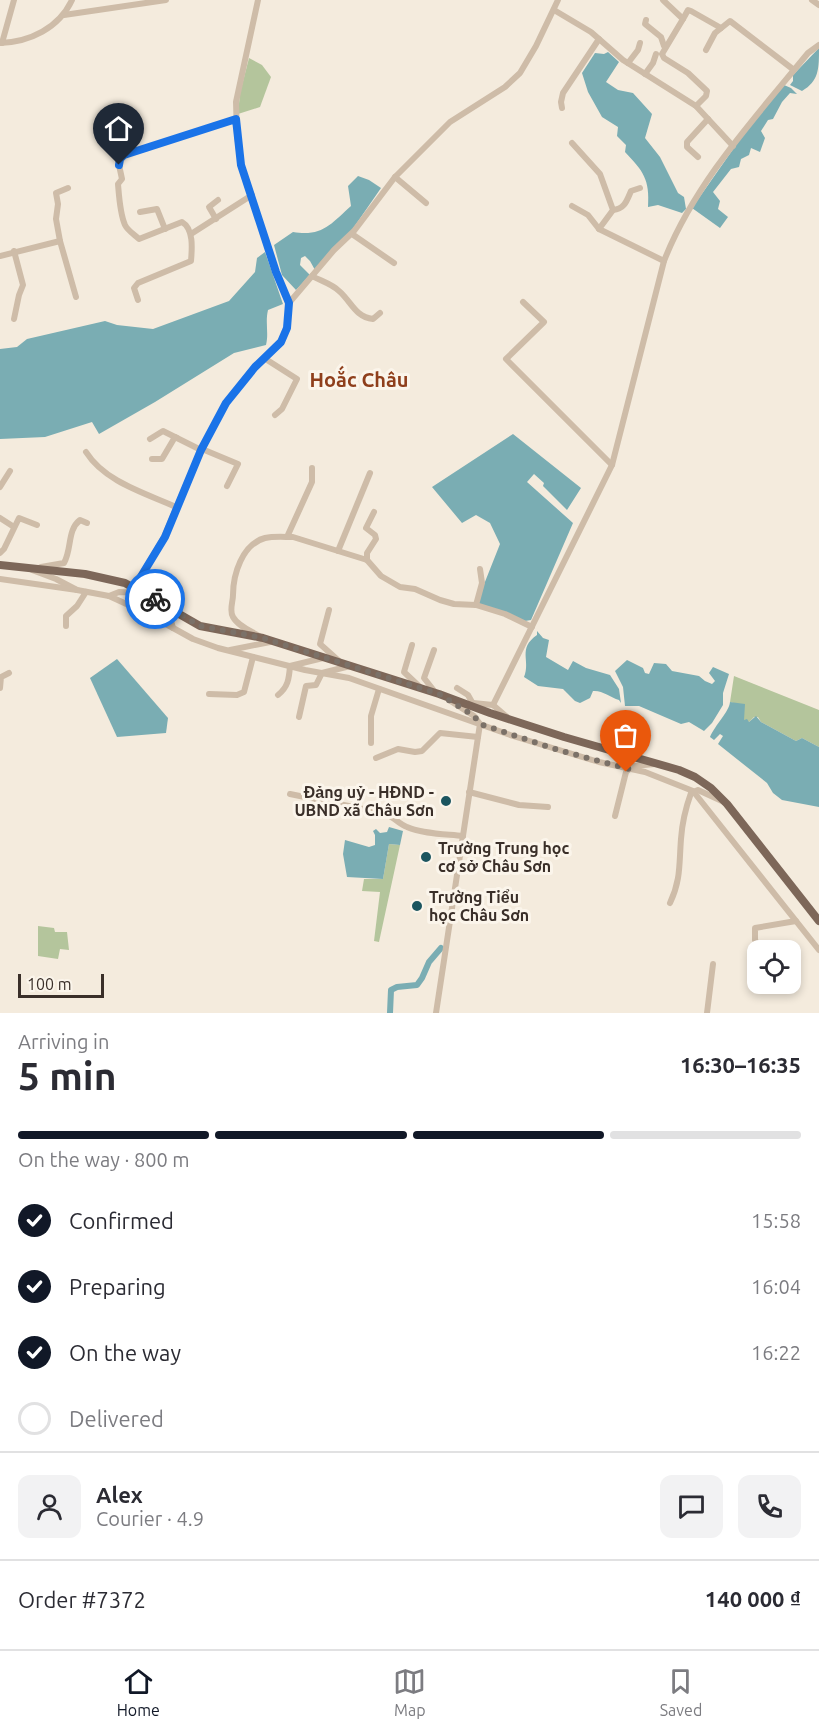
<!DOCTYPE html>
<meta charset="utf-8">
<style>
body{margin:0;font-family:Ubuntu,sans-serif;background:#f2f2f3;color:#2b2b33;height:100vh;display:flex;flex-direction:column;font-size:22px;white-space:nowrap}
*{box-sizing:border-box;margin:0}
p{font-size:20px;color:#7c7c81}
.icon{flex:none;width:33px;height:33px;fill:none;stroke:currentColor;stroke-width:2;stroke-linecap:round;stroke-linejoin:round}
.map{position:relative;height:1013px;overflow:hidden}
.side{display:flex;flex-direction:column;background:#fff;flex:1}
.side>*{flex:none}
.controls{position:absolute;left:747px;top:940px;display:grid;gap:12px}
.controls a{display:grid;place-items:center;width:54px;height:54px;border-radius:12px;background:#fff;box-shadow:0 3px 9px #0003;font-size:30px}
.scale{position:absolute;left:18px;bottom:15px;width:86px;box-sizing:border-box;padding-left:6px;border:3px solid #3a2f29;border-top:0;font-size:16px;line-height:21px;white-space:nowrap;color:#3a2f29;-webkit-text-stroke:4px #fbf5eb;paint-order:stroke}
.pin{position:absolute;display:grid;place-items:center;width:51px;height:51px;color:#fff;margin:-62px -26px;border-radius:50% 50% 50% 0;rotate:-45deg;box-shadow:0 0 6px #0007}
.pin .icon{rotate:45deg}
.courier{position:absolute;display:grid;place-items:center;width:60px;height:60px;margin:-30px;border:4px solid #1a73e8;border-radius:50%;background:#fff;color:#222;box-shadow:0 2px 8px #0007}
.headline em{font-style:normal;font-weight:700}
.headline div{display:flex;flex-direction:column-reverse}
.headline{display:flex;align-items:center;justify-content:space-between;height:102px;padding:0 18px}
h1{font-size:39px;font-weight:700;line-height:45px}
.bar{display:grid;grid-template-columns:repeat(4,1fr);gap:9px 6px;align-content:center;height:72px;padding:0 18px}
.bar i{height:8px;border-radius:4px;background:#e1e1e2}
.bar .on{background:#111827}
.bar p{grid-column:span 4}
.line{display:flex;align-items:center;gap:15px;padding:0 18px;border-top:2px solid #e1e1e2}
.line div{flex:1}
.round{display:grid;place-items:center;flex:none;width:63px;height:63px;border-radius:12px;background:#f2f2f3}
ol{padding:0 18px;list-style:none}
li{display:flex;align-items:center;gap:18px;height:66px}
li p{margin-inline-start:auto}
li .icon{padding:6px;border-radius:50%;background:#111827;color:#fff;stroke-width:4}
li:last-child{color:#7c7c81}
li i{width:33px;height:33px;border:3px solid #e1e1e2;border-radius:50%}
.menu{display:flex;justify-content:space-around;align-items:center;height:84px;border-top:2px solid #e1e1e2;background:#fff;font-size:16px;color:#7c7c81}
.menu a{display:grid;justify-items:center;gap:3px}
.menu .on{color:#111827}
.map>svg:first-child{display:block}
.green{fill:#b4c59c}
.water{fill:#7aadb3}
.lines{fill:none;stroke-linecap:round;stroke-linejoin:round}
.canal{stroke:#7aadb3;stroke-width:6}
.minor{stroke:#cebca8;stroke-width:6}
.major{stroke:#7d6759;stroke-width:8}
.done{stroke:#7b7168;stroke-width:6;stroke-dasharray:0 10.8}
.route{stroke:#1a73e8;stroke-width:8}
.poi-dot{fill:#1b555f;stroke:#fbf5eb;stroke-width:2}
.labels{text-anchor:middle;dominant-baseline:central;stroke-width:6;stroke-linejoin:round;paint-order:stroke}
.poi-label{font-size:16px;font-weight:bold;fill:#3a2f29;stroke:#fbf5eb;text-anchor:start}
.quarter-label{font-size:20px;font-weight:bold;fill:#8f3f1c;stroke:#fbf5eb}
</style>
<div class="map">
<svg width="819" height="1013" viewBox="0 0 819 1013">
<rect width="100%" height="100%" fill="#f4ebdd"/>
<g class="green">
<path d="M249 58 262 65 271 77 260 107 238 114 240 93Z"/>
<path d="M734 676 819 710V747L802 738 796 741 761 722 758 717H754L749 722 744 720V711L741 705 730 702Z"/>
<path d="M389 844 400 845 379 942 374 941 380 892 362 891 364 879H383Z"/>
<path d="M38 926 54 928 55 932H67L69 950 60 949 58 959 38 956Z"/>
</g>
<g class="water">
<path d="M819 48C819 69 819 81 802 91L790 85 793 81V75Z"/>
<path d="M608 52 619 62 606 82 618 90 633 93 652 114 645 138 660 157 678 193 684 197 686 209 682 213 658 205 648 207C650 179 643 171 625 152L626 145 617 136 618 127 602 117 588 92 582 73 595 53 604 54Z"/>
<path d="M784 85 791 88 797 94 790 93 782 102 773 119 768 120 761 131 765 138 760 152 751 148 749 155 741 159 739 167 731 169 713 192 720 201 718 209 728 217 720 228 692 208 743 135Z"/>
<path d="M358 176 369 180 381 188 352 230 315 270 310 261 305 256 301 258 300 265 310 275 296 290 282 275 274 245 293 232C322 237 331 224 351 206L348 186Z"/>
<path d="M265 252 283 304 268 310C265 323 269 333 266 345L234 353 155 402 99 434 92 422 45 437 0 439V349L17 347 27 339 105 321 117 325 153 329 229 301 255 272 257 258Z"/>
<path d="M513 434 581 488 567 510 543 486 544 483 534 474 527 482 573 523 531 620 525 621 478 606 477 602 500 544 490 523 476 515 462 523 432 487Z"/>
<path d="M537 631 543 638 549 640 546 657 568 670 573 661 586 668 610 675 619 689 621 703 619 700C610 697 602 690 593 691L590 698 580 703 575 701 563 689 538 686 524 677C531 660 517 649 537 635Z"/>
<path d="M117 659 168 718 166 733 117 737 90 678Z"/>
<path d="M627 660 643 668 645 673 649 674 654 663 666 664 672 671 699 676 705 681 712 684 715 681 709 673 713 667 729 674 723 693V705L712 723 704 731 689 722 681 724 639 706H625L623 687 615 671Z"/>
<path d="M730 702 745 704 744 720 747 719 749 722 756 716 761 722 796 741 802 738 819 747V807L782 800 773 793 767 783 718 744 723 736 720 734 714 740 710 737C715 725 729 712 730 702Z"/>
<path d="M389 827 403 831 400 845 389 844 383 879 347 877 343 854 345 840 369 847 375 845V835L373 831 376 829 380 833 387 832Z"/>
</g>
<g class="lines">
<path class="canal" d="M390 1013 391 990 397 987 417 985 422 978 429 962 441 948"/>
<g class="minor">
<path d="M663 0 683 19 662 54 664 58 688 73 707 91 706 96 696 106"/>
<path d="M812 0 819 5"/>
<path d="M554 10 591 32 623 60 696 106 733 146"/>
<path d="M64 15 166 0"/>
<path d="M683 19 688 10 691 11 721 28"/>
<path d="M646 20 645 24 661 37 664 46"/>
<path d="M0 43C30 42 59 28 72 0"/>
<path d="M2 43 14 0"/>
<path d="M706 50 715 33 730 21 794 70"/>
<path d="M628 63 638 50 640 43"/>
<path d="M645 74 653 63 656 54"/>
<path d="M562 108 561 102 563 93 599 39"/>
<path d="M572 143 600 174 613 210 599 229 664 261"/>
<path d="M698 157 687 147V142L708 119"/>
<path d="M395 177 426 203"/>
<path d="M68 188 56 193 58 204 56 219 60 241 76 297"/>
<path d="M572 206 588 215 599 229"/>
<path d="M613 210C625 209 627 200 631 191L640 188"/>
<path d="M140 212 157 209 165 229"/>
<path d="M216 219 209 207 218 200"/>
<path d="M191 234 252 195"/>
<path d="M352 234 394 263"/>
<path d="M0 256 60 241"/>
<path d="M312 276C321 281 332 284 339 291 351 301 355 317 373 319L380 313"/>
<path d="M138 300 134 288 138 283 191 261C192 249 194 229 182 222L139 239C135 235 128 231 125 225 120 214 119 196 118 184L122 179 119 165 120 159 124 155 236 119"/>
<path d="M523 302 544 322 506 359 612 465"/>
<path d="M289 303 334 250 354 231 395 177 450 122 505 87 520 73 536 46 558 0"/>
<path d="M14 319 19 295 23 285 14 251"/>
<path d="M264 358 297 379 282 409 275 415"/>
<path d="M150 439 163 431 177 438"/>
<path d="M202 449 238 464 227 486"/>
<path d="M86 452C105 482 145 493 176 507"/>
<path d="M152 459H162L175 437 201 450"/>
<path d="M0 487 10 471"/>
<path d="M0 518 14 527"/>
<path d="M287 537 312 482V468"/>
<path d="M338 551 370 473"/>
<path d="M0 553 4 549 19 518 37 525"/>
<path d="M367 560V553L376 539 375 535 366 528 374 512"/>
<path d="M41 567 64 563C72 549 67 530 80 520L87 523"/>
<path d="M32 570 56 579 77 590 109 596 146 613 193 639 218 648 305 670 349 678 513 736 599 762 645 772 693 791 819 950"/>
<path d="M0 579 77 590"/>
<path d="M134 588 164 537 201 450 226 403 255 367 281 342 287 328 289 303 276 272 241 165 237 135 236 102 258 0"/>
<path d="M109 596 119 592 141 593"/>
<path d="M157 605 170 617 173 628"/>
<path d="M476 605 482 583 480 569"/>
<path d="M329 610 320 644 339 661"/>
<path d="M66 626V616L77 606 86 592"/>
<path d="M259 636C251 631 238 626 233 617 229 611 233 602 233 595 233 575 242 544 265 538 274 536 284 537 293 537L367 560 381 576 400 587 415 589 440 600 454 604 476 605 505 614 532 627"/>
<path d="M412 645 404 672 421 688"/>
<path d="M230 650 270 642"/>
<path d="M434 650 424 678 435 692"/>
<path d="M0 688 1 677 9 673"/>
<path d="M457 688 468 695 473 704"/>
<path d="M209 694 237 695 244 692 253 657"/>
<path d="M278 695C288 687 289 679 290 666L323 658"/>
<path d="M473 703 493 705 507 717"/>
<path d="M493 705 612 465 664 261C695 182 755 118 808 53L819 45"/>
<path d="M299 717 306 686 316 685 322 673 350 666"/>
<path d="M371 743V716L379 689"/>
<path d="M376 758 398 749 415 752 422 751 440 733 478 737"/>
<path d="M469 792 519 805 548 807"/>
<path d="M290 794 383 813C394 816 398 824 407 827 423 834 445 834 463 836"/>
<path d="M615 816 626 772 633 766 655 764"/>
<path d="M670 903C681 880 679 864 681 839 682 824 686 807 691 793L698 790 724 802"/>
<path d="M762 951 755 940V928L796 921"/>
<path d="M756 982 758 975"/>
<path d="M436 1013 480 724 474 716 449 700"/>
<path d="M707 1013 713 964"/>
</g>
<path class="major" d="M0 565 85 574 125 583 200 626 263 638 439 694 490 713 564 737 679 770 695 777 711 788 727 804 819 921"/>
</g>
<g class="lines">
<path class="done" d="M155 599 200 626 263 638 439 694 474 716 480 724 558 750 629 769 626 772"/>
<path class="route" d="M119 165 120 159 124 155 236 119 241 165 276 272 289 303 287 328 281 342 255 367 226 403 201 450 165 537 134 588 155 599"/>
</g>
<g class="poi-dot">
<circle cx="446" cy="801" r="6"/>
<circle cx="426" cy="857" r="6"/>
<circle cx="417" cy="906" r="6"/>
</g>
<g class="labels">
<g class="poi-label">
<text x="434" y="792" text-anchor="end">Đảng uỷ - HĐND -<tspan x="434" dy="18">UBND xã Châu Sơn</tspan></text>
<text x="438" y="848">Trường Trung học<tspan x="438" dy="18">cơ sở Châu Sơn</tspan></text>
<text x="429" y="897">Trường Tiểu<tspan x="429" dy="18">học Châu Sơn</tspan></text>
</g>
<g class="quarter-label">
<text x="359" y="379">Hoắc Châu</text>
</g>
</g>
</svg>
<div class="controls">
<a><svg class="icon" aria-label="locate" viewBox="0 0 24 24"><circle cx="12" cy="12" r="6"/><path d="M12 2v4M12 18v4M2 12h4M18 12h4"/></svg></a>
</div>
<div class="scale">100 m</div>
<div class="pin" style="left:626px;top:772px;background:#ea580c"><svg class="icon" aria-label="bag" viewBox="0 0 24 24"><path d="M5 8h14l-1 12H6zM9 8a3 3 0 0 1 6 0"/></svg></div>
<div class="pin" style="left:119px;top:165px;background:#1f2937"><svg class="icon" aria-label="home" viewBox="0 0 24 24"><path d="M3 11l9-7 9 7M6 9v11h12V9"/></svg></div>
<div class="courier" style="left:155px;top:599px"><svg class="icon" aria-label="bike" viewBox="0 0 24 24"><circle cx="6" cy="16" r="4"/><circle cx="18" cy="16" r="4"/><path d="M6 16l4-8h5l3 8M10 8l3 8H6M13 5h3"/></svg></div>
</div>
<section class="side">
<div class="headline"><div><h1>5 min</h1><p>Arriving in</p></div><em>16:30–16:35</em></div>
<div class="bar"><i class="on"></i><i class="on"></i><i class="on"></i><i></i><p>On the way · 800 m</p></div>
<ol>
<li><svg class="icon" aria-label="check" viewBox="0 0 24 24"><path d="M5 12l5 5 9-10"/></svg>Confirmed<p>15:58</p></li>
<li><svg class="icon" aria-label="check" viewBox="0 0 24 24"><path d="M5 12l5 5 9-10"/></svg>Preparing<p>16:04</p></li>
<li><svg class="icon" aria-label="check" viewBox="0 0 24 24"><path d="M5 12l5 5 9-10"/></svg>On the way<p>16:22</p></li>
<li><i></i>Delivered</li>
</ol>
<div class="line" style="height:108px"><a class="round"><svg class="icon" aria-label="person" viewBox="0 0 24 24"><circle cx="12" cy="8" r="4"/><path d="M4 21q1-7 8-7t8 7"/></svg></a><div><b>Alex</b><p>Courier · 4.9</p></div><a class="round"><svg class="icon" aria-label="chat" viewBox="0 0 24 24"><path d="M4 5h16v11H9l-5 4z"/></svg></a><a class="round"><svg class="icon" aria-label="phone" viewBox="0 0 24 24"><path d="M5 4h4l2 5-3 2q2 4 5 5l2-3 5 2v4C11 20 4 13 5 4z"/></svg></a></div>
<div class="line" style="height:78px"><div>Order #7372</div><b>140 000 ₫</b></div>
</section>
<nav class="menu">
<a class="on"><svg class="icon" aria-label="home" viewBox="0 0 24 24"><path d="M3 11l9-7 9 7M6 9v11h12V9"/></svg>Home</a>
<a><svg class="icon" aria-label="map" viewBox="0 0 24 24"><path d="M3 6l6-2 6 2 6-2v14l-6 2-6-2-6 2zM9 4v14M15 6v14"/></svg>Map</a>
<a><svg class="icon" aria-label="saved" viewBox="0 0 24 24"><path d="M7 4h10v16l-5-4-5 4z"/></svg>Saved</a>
</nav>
